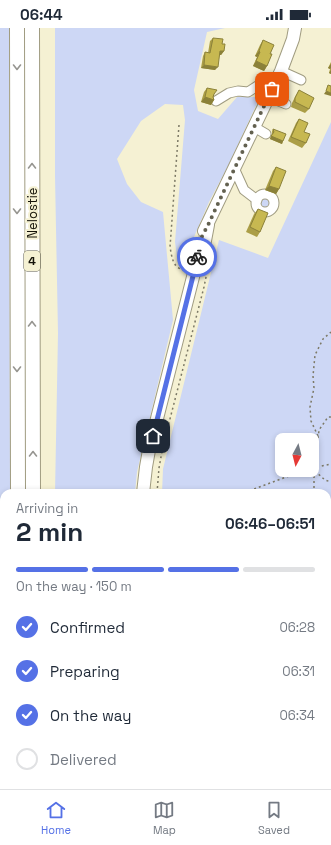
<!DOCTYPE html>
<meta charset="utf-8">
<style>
body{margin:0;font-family:"Space Grotesk",sans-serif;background:#f6f6f7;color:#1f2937;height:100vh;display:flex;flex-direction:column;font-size:15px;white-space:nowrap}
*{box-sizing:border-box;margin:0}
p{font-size:13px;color:#747a83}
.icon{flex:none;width:22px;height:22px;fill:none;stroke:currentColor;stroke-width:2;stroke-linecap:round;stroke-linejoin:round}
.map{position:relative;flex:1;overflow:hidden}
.details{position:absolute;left:0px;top:461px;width:331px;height:300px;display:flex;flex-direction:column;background:#fff;border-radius:12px 12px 0 0;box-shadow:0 2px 6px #0003}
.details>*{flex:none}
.needle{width:26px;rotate:187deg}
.controls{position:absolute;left:275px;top:405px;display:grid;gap:8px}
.controls a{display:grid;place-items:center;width:44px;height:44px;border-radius:8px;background:#fff;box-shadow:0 2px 6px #0003;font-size:20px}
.pin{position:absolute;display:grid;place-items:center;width:34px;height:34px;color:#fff;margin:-17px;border-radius:8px;box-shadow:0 2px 6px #0006}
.courier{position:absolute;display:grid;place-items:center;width:40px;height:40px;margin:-20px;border:3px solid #5571e6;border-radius:50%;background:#fff;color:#222;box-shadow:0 1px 5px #0007}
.headline em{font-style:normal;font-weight:700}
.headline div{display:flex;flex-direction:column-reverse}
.headline{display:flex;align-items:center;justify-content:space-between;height:68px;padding:0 16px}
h1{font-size:26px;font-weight:700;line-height:30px}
.bar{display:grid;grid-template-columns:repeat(4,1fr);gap:6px 4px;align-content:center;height:48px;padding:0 16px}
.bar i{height:5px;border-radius:3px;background:#e0e1e3}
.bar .on{background:#5571e6}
.bar p{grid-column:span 4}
ol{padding:0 16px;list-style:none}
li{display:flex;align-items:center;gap:12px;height:44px}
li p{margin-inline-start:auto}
li .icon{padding:4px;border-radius:50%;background:#5571e6;color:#fff;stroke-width:4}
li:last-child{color:#747a83}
li i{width:22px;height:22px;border:2px solid #e0e1e3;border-radius:50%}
.status{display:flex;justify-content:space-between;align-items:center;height:28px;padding:0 20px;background:#fff;direction:ltr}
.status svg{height:11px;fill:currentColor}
.menu{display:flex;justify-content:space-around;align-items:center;height:56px;border-top:1px solid #e0e1e3;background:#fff;font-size:11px;color:#747a83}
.menu a{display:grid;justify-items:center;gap:2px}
.menu .on{color:#5571e6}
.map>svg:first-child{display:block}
.green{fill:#cdd7f5;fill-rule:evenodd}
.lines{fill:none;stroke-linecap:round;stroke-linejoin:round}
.minor-casing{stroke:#a09c81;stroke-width:11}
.major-casing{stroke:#a09c81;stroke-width:14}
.highway-casing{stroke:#a09c81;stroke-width:16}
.path{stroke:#7c7966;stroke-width:1.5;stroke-dasharray:2 3;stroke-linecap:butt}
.minor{stroke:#fff;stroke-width:9}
.major{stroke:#fff;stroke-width:12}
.highway{stroke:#fff;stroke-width:14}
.wall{fill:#ab9e46}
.shaded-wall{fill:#8b8139}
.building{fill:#c7b851;stroke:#8b8139}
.oneway{stroke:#969590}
.done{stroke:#636150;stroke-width:4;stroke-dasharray:0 7.2}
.route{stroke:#5571e6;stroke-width:5}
.labels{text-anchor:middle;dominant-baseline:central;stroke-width:4;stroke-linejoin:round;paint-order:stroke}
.shield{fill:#f5f1d3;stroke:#585646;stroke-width:1}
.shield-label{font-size:12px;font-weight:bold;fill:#151309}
.street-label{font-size:13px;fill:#151309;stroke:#f5f1d3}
</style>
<div class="status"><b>06:44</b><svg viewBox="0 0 49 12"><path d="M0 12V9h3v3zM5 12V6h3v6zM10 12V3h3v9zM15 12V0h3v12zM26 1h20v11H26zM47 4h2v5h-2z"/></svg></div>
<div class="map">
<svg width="331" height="761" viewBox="0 0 331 761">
<rect width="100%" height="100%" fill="#f5f1d3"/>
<g class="green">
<path d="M0 0H9L10 465H4V757H24V761H0Z"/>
<path d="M55 0H225L207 4 194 62 198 83 218 91 237 69H260L228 138 209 174 182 237 177 229 175 214 185 92 183 77 165 76 141 93 117 131 127 156 141 174 163 184 173 292 137 444 135 465H55L58 305 55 148Z"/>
<path d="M331 94V568L327 572V465H162L163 441 219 212 268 230ZM282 412H312V442H282Z"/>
<circle cx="265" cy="175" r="6"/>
<path d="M327 650 331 656V723L327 726Z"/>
<path d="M327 745 331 750V761H209L207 757H327Z"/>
<rect x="65" y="757" width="19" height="4"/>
<path d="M93 757H177L179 761H93Z"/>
</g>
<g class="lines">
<g class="minor-casing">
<g id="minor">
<path d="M281 43 301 52"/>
<path d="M269 69 286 76"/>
<path d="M216 73 229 65 238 63 248 64 265 53 276 54"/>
<path d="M254 99 266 106"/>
<path d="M234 140 244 162 257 172"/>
<circle cx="265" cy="175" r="9"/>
<path d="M331 639 329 644 331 650"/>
</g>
</g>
<g class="major-casing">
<g id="major">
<path d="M204 203 281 43 293 11 295 0"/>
<path d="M143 465 146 439 149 422 194 245 204 218 208 197"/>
<path d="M187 757 188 761"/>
</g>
</g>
<g class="highway-casing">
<g id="highway">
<path d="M17 0 18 465"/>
<path d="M32 0 33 465"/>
<path d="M30 757 31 761"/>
<path d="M46 757 47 761"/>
</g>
</g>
<g class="path">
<path d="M179 97 170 219C172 230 173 240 184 242"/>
<path d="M318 408 311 393 310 379 314 360 313 348 315 327 323 311 331 304"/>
<path d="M312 440 331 436"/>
<path d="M315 443 325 452 331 454"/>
<path d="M157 465 159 440 163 418 204 259 208 239"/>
<path d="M245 465 254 461 305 442"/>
<path d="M314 465V449L319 402 328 389H331"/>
<path d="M327 473H331"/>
<path d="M327 510 331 512"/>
<path d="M327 702 331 701"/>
<path d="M88 757V761"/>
<path d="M198 757 200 761"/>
<path d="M323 757 331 760"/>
<path d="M288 761 290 757H298"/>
</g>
<use href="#minor" class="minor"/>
<use href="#major" class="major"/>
<use href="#highway" class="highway"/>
</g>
<g class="wall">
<path d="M213 10 222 16 224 23 221 27H219L215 42 201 40 203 28 205 24 208 25 210 13Z"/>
<path d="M263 12 270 26 267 38 264 43 253 38 257 29 255 28 260 17Z"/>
<path d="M331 34V46L329 45 330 41 328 40Z"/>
<path d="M207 60 214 67 213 69 214 72 211 77 201 74 204 64Z"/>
<path d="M299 62 309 81 305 85 291 79 292 75 296 67Z"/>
<path d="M299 91 304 104 306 115 302 120 288 113 296 95Z"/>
<path d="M273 101 283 113 282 116 270 111 272 106V103Z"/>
<path d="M276 139 279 161 276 166 265 162 273 143Z"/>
<path d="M258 181 260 204 257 209 246 204 254 186Z"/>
</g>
<g class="shaded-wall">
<path d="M220 23H224L221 27 217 26Z"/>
<path d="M259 23 260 24 257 29 255 28Z"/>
<path d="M256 33 267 38 264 43 253 38Z"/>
<path d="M331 36V40L330 41 328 40Z"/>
<path d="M204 37 218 39 215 42 201 40Z"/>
<path d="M331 42V46L329 45Z"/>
<path d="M326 63 331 65V68L324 66Z"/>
<path d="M205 69 214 72 211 77 201 74Z"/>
<path d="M271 108 283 113 282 116 270 111Z"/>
<path d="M269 158 279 161 276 166 265 162Z"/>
<path d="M331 607V609L327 613V611Z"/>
</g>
<g class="building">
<path d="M213 10 223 11 222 16H225L224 23H220L218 39 204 37 205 24 210 25Z"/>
<path d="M263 12 274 17 270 26H272L267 38 256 33 260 24 259 23Z"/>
<path d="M328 57 331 58V65L326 63Z"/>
<path d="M207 60 217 62 214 66 213 69 214 72 205 69Z"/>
<path d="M299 62 314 70 309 81 295 74V70Z"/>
<path d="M299 91 308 95 304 104 310 106 306 115 291 109Z"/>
<path d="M273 101 286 106 283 113 271 108 274 104Z"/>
<path d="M276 139 286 143 279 161 269 158Z"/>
<path d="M258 181 268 185 260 204 250 199Z"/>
<path d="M327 586 330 589 331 588V607L327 611Z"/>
</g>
<defs><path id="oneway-chevron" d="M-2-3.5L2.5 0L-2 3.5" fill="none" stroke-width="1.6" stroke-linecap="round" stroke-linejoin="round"/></defs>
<g class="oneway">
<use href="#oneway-chevron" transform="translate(17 39) rotate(90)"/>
<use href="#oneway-chevron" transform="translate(32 138) rotate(-90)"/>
<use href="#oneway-chevron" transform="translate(17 183) rotate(90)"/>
<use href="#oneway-chevron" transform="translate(32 296) rotate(-90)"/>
<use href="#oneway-chevron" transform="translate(17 341) rotate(90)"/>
<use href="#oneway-chevron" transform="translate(33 426) rotate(-90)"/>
</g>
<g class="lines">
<path class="done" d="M197 229 198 216 208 197 272 61"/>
<path class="route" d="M153 408 196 236 197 229"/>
</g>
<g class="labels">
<rect class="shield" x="24" y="223" width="16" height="20" rx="3"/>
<g class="shield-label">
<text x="32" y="233">4</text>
</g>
<g class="street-label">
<text transform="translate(32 185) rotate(-90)">Nelostie</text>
</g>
</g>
</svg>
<div class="controls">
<a><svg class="needle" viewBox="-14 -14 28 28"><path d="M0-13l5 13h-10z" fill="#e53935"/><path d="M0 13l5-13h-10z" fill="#747a83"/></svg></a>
</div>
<div class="pin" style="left:272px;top:61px;background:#ea580c"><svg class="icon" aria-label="bag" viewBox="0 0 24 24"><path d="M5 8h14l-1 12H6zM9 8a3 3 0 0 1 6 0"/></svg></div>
<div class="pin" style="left:153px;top:408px;background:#1f2937"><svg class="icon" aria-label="home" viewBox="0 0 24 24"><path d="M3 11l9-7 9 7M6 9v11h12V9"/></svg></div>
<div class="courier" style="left:197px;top:229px"><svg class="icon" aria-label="bike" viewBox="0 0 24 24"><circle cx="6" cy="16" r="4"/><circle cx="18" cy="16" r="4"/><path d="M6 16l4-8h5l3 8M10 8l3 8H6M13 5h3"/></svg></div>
<section class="details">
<div class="headline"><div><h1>2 min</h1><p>Arriving in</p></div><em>06:46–06:51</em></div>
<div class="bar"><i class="on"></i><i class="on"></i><i class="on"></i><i></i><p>On the way · 150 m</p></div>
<ol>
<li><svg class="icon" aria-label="check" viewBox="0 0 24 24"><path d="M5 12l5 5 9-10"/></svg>Confirmed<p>06:28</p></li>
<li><svg class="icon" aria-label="check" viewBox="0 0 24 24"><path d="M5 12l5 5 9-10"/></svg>Preparing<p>06:31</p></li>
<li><svg class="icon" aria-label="check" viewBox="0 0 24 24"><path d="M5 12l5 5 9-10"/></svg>On the way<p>06:34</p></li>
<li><i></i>Delivered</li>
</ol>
</section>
</div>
<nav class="menu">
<a class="on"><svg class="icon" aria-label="home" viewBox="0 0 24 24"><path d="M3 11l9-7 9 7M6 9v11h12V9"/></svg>Home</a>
<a><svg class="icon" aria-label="map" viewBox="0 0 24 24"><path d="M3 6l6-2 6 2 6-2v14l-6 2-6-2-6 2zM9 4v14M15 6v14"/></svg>Map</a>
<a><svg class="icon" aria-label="saved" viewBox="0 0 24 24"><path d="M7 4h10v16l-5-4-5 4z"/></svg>Saved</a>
</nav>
